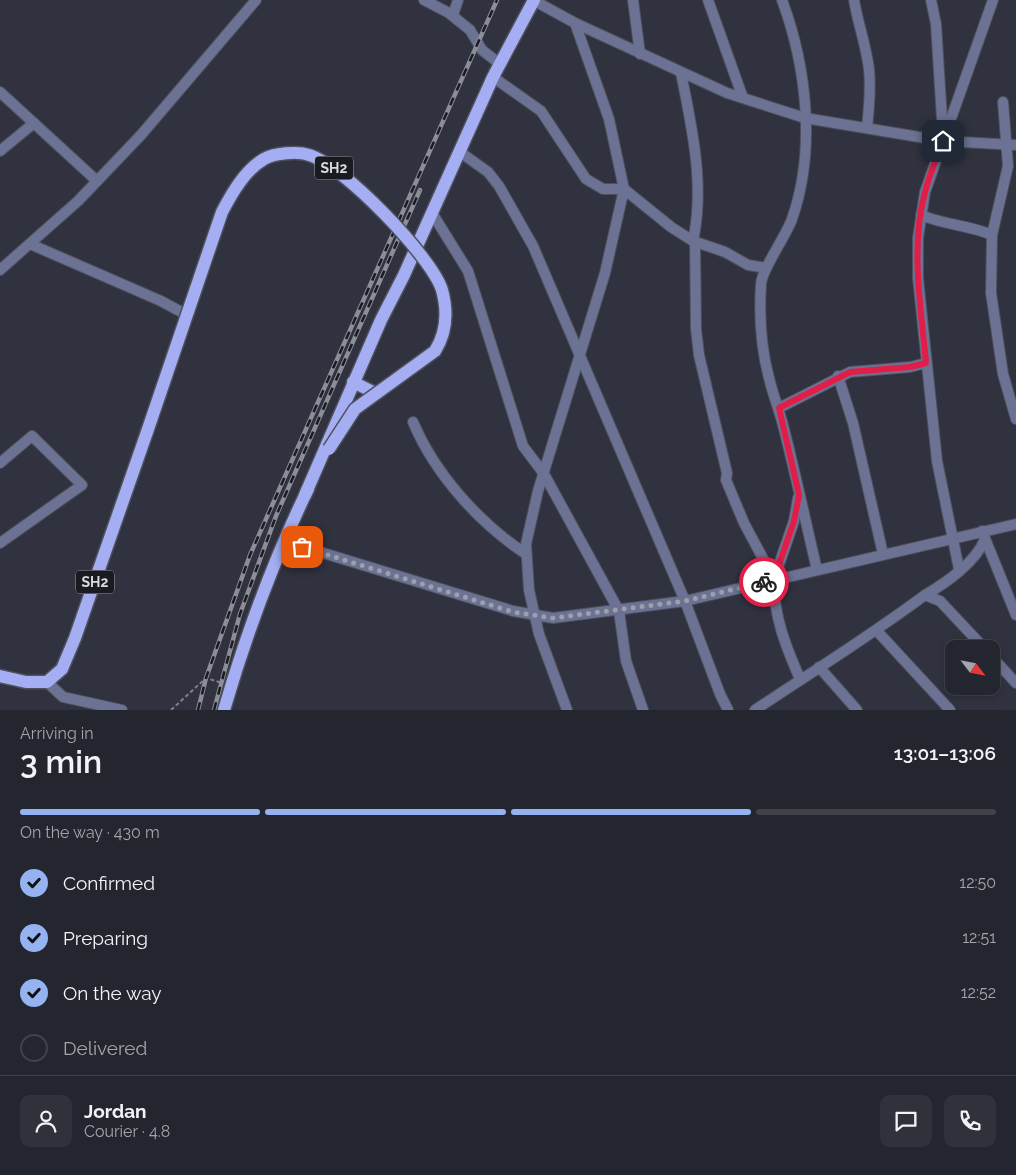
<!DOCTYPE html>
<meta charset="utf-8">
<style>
body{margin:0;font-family:Raleway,sans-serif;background:#30323b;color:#f1f3f6;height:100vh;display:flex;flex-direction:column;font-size:19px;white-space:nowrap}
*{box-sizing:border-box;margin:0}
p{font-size:16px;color:#a3a5aa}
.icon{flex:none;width:28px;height:28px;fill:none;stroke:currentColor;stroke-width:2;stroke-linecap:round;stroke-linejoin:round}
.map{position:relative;height:710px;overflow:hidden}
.panel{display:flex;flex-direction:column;background:#24262f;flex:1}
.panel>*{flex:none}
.needle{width:32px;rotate:122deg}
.fabs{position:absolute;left:945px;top:640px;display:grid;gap:10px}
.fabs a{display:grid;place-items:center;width:55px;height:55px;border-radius:10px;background:#24262f;box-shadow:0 2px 8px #0003,0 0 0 1px #41434b;font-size:25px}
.pin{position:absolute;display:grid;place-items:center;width:42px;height:42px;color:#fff;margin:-21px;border-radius:10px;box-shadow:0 2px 8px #0006}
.courier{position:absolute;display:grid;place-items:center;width:50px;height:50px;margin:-25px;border:4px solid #e11d48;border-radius:50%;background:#fff;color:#222;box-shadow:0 1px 6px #0007}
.headline em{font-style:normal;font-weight:600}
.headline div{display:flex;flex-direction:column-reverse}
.headline{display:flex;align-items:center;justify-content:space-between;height:85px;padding:0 20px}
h1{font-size:32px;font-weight:600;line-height:38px}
.bar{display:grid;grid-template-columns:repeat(4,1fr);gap:8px 5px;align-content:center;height:60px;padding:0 20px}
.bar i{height:6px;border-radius:4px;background:#41434b}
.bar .active{background:#95b2f1}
.bar p{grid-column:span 4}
.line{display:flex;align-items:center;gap:12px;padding:0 20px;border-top:1px solid #41434b}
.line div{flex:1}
.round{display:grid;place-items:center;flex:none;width:52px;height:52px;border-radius:10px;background:#30323b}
ol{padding:0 20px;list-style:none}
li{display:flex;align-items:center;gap:15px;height:55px}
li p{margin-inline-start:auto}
li .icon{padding:5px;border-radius:50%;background:#95b2f1;color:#111;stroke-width:4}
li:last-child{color:#a3a5aa}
li i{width:28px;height:28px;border:2px solid #41434b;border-radius:50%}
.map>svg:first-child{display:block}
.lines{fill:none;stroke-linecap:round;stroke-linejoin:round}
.minor-casing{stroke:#4e505c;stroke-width:12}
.major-casing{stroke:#4e505c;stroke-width:15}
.path{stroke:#7e808b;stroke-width:2;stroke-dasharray:4 2.5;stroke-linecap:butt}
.minor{stroke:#6c7293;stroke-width:10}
.major{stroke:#a5aef3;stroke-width:12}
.rail-casing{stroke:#8b8d97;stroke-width:4.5}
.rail{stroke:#1a1b20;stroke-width:2.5;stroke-dasharray:8;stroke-linecap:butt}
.major-bridge-casing{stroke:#4e505c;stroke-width:15;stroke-linecap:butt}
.major-bridge{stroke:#a5aef3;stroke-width:12}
.done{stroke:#9d9fa9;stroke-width:5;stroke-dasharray:0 9}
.route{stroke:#e11d48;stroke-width:6}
.labels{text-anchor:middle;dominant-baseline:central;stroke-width:5;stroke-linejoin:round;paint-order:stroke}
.shield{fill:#1a1b20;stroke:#9fa1a8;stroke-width:1}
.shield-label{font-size:14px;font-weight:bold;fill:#d8dae2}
</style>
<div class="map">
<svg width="1016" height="710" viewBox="0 0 1016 710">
<rect width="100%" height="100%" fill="#30323f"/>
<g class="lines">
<g class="minor-casing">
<g id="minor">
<path d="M424 0 449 13 470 30 482 50 500 64"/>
<path d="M533 0 575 23 727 93 805 118 943 141 1016 145"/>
<path d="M633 0 640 54"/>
<path d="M708 0 743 98"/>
<path d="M782 0C807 68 816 150 792 219 785 238 762 269 761 284 759 315 761 348 769 378 773 395 780 412 784 429 796 476 806 523 817 570"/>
<path d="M854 0C858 24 866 45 869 69 871 88 869 109 867 128"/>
<path d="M931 0 936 24 943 135"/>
<path d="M453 15 458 0"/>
<path d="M681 73C692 128 705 185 693 241"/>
<path d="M493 77 541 111 586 179 603 189H624L671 227 693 241 725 252 748 265 766 268"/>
<path d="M0 92 97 181"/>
<path d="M1003 102 1008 166 992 235 991 293 1003 374 1016 419"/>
<path d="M0 151 34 123"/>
<path d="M460 152 488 172 499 186 533 246 685 601 720 694 728 710"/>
<path d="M432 213 468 271 523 446 544 474 619 611 626 661 643 710"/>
<path d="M921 215C944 225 969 225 992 235"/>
<path d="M695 242 696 329 699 355 727 473 726 480 744 523 774 579"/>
<path d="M30 244 161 301 187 315"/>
<path d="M0 270 78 201 141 135 256 0"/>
<path d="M838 376 853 423 883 554"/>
<path d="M779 408 850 372 910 367 926 363"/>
<path d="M413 422C435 474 479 523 526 554"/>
<path d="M0 463 32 436 82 485 0 543"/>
<path d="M798 498 794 521 774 579C773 615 786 647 800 679"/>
<path d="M982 531 1016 615"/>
<path d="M284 541 513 611 553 618 685 601 1016 524"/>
<path d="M959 569 937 461 918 278V238L925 192 993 0"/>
<path d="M925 595C946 583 976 562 985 539"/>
<path d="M877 631 950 710"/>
<path d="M991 656 1016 683"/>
<path d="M819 667 857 710"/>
<path d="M47 682 63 697 122 710"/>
<path d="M567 710 539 634 529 590 526 544 538 491 605 273 624 189 609 119 575 23"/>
<path d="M755 710C812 672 870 636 925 595L940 601 985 649"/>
</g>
</g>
<g class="major-casing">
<g id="major">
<path d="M353 382 375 393"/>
<path d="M305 495 381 320 404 275 493 77 534 0"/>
<path d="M0 676 26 682H47L62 669 75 638 147 432"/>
<path d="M224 710C246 635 274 559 308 489"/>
</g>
</g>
<path class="path" d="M171 710 206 678 222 683"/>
<use href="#minor" class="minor"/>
<use href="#major" class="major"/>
<g class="rail-casing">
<g id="rail">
<path d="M198 710 206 678 250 555 497 0"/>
<path d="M214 710 240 614 276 516 420 190"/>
</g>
</g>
<use href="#rail" class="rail"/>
<g class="major-bridge-casing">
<path id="major-bridge" d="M147 432 222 212C232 193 245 170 264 159 274 153 298 151 309 155 342 164 432 257 442 290 448 312 447 332 435 351L355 409 329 449"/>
</g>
<use href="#major-bridge" class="major-bridge"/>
</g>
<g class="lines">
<path class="done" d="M302 547 513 612 553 618 685 601 764 582"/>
<path class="route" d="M764 582 774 579 794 521 799 495 779 408 850 372 910 367 926 363C921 307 910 247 925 192 929 175 937 158 943 141"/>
</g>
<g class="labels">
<g class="shield">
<rect x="315" y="156.5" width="38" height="23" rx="4"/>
<rect x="76" y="570.5" width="38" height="23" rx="4"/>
</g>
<g class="shield-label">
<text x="334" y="168">SH2</text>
<text x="95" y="582">SH2</text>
</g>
</g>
</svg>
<div class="fabs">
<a><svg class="needle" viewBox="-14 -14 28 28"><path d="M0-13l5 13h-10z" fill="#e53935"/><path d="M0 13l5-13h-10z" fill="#a3a5aa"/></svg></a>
</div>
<div class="pin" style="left:302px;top:547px;background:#ea580c"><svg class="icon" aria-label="bag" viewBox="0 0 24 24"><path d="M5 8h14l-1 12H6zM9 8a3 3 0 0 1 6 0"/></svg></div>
<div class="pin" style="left:943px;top:141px;background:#1f2937"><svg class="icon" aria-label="home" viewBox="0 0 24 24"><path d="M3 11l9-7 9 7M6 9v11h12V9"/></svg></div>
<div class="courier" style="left:764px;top:582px"><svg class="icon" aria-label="bike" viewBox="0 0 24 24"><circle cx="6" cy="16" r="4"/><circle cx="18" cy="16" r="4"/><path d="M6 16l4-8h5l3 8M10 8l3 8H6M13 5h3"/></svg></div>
</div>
<section class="panel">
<div class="headline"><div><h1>3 min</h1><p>Arriving in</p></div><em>13:01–13:06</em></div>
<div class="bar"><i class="active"></i><i class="active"></i><i class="active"></i><i></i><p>On the way · 430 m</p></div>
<ol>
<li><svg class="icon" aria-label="check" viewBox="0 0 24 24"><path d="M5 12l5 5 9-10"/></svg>Confirmed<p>12:50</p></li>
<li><svg class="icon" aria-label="check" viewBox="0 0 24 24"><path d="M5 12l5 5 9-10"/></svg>Preparing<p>12:51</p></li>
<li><svg class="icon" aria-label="check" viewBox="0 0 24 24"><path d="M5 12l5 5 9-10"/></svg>On the way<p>12:52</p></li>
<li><i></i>Delivered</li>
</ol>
<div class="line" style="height:90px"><a class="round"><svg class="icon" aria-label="person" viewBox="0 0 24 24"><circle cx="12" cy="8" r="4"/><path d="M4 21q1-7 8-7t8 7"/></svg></a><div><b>Jordan</b><p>Courier · 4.8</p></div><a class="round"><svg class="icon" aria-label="chat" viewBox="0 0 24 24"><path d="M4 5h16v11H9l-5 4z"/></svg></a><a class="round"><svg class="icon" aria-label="phone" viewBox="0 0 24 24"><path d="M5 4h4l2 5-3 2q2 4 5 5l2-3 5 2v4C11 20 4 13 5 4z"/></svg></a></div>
</section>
